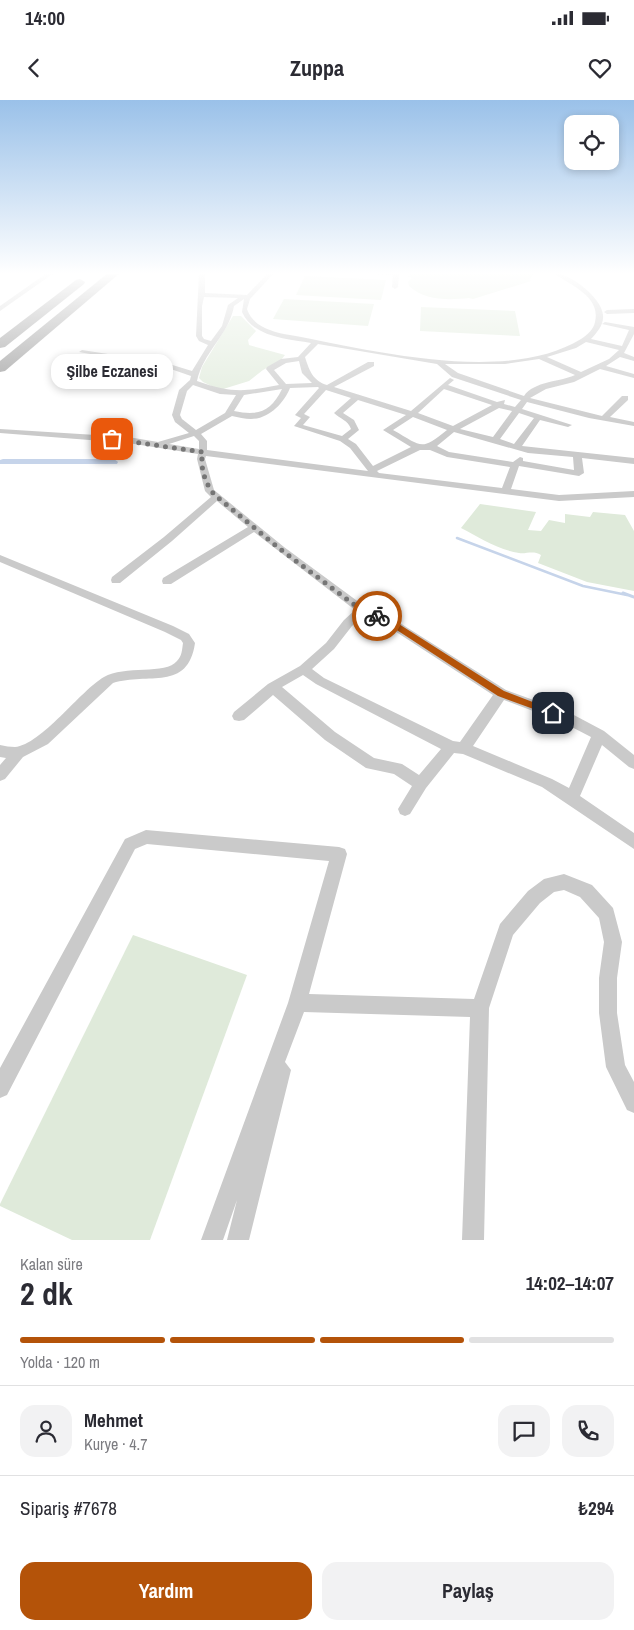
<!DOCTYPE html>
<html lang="tr">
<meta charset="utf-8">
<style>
body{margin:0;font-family:"Archivo Narrow",sans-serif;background:#f2f2f3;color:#2b2b33;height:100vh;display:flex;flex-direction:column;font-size:19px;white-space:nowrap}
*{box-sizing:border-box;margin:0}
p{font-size:16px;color:#7c7c81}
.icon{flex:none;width:28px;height:28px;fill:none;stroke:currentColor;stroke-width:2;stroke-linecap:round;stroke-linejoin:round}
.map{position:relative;height:1140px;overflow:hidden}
.details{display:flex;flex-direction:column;background:#fff;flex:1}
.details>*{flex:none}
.tools{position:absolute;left:564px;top:15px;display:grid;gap:10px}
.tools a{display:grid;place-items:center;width:55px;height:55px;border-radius:10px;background:#fff;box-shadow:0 2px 8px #0003;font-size:25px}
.pin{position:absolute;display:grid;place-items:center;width:42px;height:42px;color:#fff;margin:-21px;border-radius:10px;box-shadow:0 2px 8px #0006}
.courier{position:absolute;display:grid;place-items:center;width:50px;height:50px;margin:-25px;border:4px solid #b45309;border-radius:50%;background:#fff;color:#222;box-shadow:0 1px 6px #0007}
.bubble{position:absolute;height:35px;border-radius:15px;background:#fff;box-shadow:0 2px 8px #0003;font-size:16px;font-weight:700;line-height:35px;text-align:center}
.summary em{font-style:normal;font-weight:700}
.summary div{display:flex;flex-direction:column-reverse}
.summary{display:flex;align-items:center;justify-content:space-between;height:85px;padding:0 20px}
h1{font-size:32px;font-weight:700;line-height:38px}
.bar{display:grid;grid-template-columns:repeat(4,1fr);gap:8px 5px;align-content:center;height:60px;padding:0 20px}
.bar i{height:6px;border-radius:4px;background:#e1e1e2}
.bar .current{background:#b45309}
.bar p{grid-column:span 4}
.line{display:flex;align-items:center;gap:12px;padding:0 20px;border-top:1px solid #e1e1e2}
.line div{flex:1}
.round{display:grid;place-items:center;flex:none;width:52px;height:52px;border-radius:15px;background:#f2f2f3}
.action{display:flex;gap:10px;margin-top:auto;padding:10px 20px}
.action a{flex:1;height:58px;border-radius:15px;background:#b45309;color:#fff;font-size:20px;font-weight:700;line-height:58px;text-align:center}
.action a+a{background:#f2f2f3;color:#2b2b33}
.status{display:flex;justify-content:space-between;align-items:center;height:35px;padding:0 25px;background:#fff;direction:ltr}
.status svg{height:14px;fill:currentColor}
header{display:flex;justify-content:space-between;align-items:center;height:65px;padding:0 20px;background:#fff;font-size:22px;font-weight:700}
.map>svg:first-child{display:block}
.green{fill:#dfeada}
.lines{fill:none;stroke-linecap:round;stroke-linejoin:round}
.stream-far1{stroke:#c6d4ea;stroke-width:2.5}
.stream{stroke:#c6d4ea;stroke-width:3}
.canal{fill:#c6d4ea;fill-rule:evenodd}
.street{fill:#cacaca;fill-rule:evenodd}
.highway{fill:#949494;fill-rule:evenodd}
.route{fill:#b45309}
.done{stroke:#767676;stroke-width:5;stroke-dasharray:0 9}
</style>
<div class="status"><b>14:00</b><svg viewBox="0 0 49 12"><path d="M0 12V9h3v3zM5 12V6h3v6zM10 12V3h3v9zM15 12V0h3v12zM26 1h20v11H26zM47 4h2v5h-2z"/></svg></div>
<header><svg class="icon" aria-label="back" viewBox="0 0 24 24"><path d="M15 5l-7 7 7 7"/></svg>Zuppa<svg class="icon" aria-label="heart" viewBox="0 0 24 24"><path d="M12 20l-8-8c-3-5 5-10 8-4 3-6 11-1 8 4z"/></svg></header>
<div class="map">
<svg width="634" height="1140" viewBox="0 0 634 1140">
<rect width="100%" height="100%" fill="#fff"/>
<g class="green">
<path d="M416 173H533L534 174 529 180 531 181 473 199 469 198C449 200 425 201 409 186L408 182 412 178 407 176Z"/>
<path d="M305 176 386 180 381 200 296 195Z"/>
<path d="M284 199 374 204 368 226 273 219Z"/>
<path d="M421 207 515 211 520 236 420 231Z"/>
<path d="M233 216H241L256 231 248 240 249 245 285 255 281 260 263 270 249 281 220 290 203 282 199 278 202 267Z"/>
<path d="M480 404 536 412 528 430 541 431 549 420 565 423V414L590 417 593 412 625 415 634 431V491L587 482 538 463 541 455C533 450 527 454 519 453 498 450 479 437 461 428Z"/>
<path d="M133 835 247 875 150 1140H72L0 1106V1104Z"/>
</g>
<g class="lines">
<path class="stream-far1" d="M457 438 583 486 627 495"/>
<path class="stream" d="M623 493 634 497"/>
<path class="canal" d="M114 359 118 362 117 364H0V360L3 359Z"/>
<g class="street">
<path d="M47 173H54L0 211V206Z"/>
<path d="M199 173H205V193L247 195 268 173H274L250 199 247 209C253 227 273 232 290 235 371 250 506 285 581 239 587 235 594 229 595 222 601 196 571 186 554 173 570 173 602 198 603 215 604 225 597 232 591 239L622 246 629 230 602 224 605 222 634 227V234L624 253 634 257V261L620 257 606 266 634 274V278L600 269 574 282 546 289 530 298 602 316 622 296H628V300L610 317 634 322V326L589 318 527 302 522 309 572 325 568 327 540 320 522 346 634 358V364L582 358 584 373 579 376 519 366 511 389 559 395 634 391V397L559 401 206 356 205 359 214 390 284 447 360 503 392 518 506 590 572 614 604 631 634 655V669L629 667 602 645 580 696 634 733V749L542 687 463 654 454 653 426 688 410 714 405 716 400 714 398 709 412 686 394 674 366 668 325 640 273 595 244 620 239 621 234 620 232 616 234 612 268 584 300 566 326 543 344 520 355 510 254 432 171 484H163L162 481 163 478 248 427 217 401 172 441 120 483H112L111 480 112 477 164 437 211 397 205 391 197 359 198 354 128 343 0 333V329L128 337 158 342 189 333 175 322 172 315 179 290 190 280 191 276 165 267 79 252 82 250 166 263 192 271 208 245 199 241 196 236ZM204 197 238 198 228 205 222 226 211 241 204 239 202 236V206ZM244 199 242 212C253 237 287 239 311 243L298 257 281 259 267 267 266 269 279 285C244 292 231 293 197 281 203 252 229 235 234 206ZM586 242 619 250 609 259 581 272 547 257 576 248ZM318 244 437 264 452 277 521 300 515 307 504 304 505 300 497 302 448 285 454 280 450 278 411 311 334 287 374 266V262H368L327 285C313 281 309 270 305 257ZM539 259 575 275C560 282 534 281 524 296L458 273 445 264H505ZM299 261 302 273 312 283 286 284 274 270 286 263ZM193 285 220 294 236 295 225 313 196 330 182 319 180 315 187 291ZM318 287 319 288 295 315 301 318 294 326 340 341 350 348 368 371 207 350V341L201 334 232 316C238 317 245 319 251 319 269 319 284 303 290 288ZM282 289C271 312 258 316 234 311L244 295ZM444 289 492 305 453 326 418 313ZM326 290 351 298 334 313C340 319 348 320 351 329L342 336 303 325 310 317 304 314ZM358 300 406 315 383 330 411 347 373 366 356 344 348 339 359 330 354 320 343 313ZM499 308 512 311 493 337 460 329ZM519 313 534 318 514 344 500 339ZM413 317 447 330C420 352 422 346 393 330ZM454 332 528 353 573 357 574 370 523 361V358L520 357 513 362 449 352 437 346ZM194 336 199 341V349L169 344ZM420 350H430L447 357 510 367 502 388 379 373 377 371ZM364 515 384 524 493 595 460 642 453 641 324 578 312 569 334 549 352 526ZM303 575 316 584 441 649 419 675 402 664 374 658 335 632 282 587ZM504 600 562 622 591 637 569 688 552 679 473 646Z"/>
<path d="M362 173H399L398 187 395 189 392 187 393 175Z"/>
<path d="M634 209V213L607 214 604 212 607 210Z"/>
<path d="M0 455 173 526 189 534 195 543C188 592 148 572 113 583L48 644 23 657 5 679 0 681V665L6 658 0 657V645C5 646 10 647 15 647 41 645 81 590 104 577 124 565 166 575 177 561 182 556 182 550 183 543L181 540 165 532 0 462Z"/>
<path d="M146 730 339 747 345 749 347 754 309 894 474 899 500 824 528 791 544 779 564 774 592 785 613 808 622 842 617 878V913L625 965 634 982V1013L627 1010 606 967 599 913V878L604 842 599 818 580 797 564 790 554 792 540 803 513 835 489 908 484 1140H462L470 917 304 912 285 962 291 970 249 1140H227L237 1100 223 1140H201L288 903 329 761 147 744 135 749 7 995 0 998V968L125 739Z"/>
</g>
<g class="highway">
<path d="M108 173H120L5 271 0 272V261Z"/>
<path d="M80 179 85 182 84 184 5 247 0 248V238L76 180Z"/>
</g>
</g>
<linearGradient id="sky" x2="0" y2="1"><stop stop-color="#9ac1e9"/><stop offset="0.52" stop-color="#fff"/><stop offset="1" stop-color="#fff" stop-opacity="0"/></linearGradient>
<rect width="634" height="333" fill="url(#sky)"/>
<path class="route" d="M377 513 391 519 504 591 556 611V615H550L498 596 386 523 374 517V514Z"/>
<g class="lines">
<path class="done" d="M112 339 203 352C199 366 206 387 216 396L280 449 356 506 377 516"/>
</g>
</svg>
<div class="tools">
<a><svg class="icon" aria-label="locate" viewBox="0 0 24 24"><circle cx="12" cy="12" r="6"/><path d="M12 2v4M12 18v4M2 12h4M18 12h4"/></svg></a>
</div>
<div class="pin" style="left:112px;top:339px;background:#ea580c"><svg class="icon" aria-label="bag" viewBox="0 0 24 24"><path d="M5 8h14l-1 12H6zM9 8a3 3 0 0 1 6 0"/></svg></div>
<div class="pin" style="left:553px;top:613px;background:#1f2937"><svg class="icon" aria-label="home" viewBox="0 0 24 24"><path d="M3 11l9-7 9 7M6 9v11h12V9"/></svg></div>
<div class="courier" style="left:377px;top:516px"><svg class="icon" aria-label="bike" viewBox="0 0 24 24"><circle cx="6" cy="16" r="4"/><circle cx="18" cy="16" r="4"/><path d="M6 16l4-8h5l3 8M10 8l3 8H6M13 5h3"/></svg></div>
<div class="bubble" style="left:51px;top:254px;width:122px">Şilbe Eczanesi</div>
</div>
<section class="details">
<div class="summary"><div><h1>2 dk</h1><p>Kalan süre</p></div><em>14:02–14:07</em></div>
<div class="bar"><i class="current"></i><i class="current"></i><i class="current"></i><i></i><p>Yolda · 120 m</p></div>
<div class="line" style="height:90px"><a class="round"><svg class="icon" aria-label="person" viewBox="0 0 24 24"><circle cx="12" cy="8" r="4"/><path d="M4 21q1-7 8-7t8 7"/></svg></a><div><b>Mehmet</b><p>Kurye · 4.7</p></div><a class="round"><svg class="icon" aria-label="chat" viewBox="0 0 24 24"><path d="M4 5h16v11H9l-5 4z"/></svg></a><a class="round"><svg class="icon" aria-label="phone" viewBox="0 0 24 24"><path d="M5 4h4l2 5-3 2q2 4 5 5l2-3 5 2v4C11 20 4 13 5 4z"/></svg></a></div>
<div class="line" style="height:65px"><div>Sipariş #7678</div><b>₺294</b></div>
<div class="action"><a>Yardım</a><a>Paylaş</a></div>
</section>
